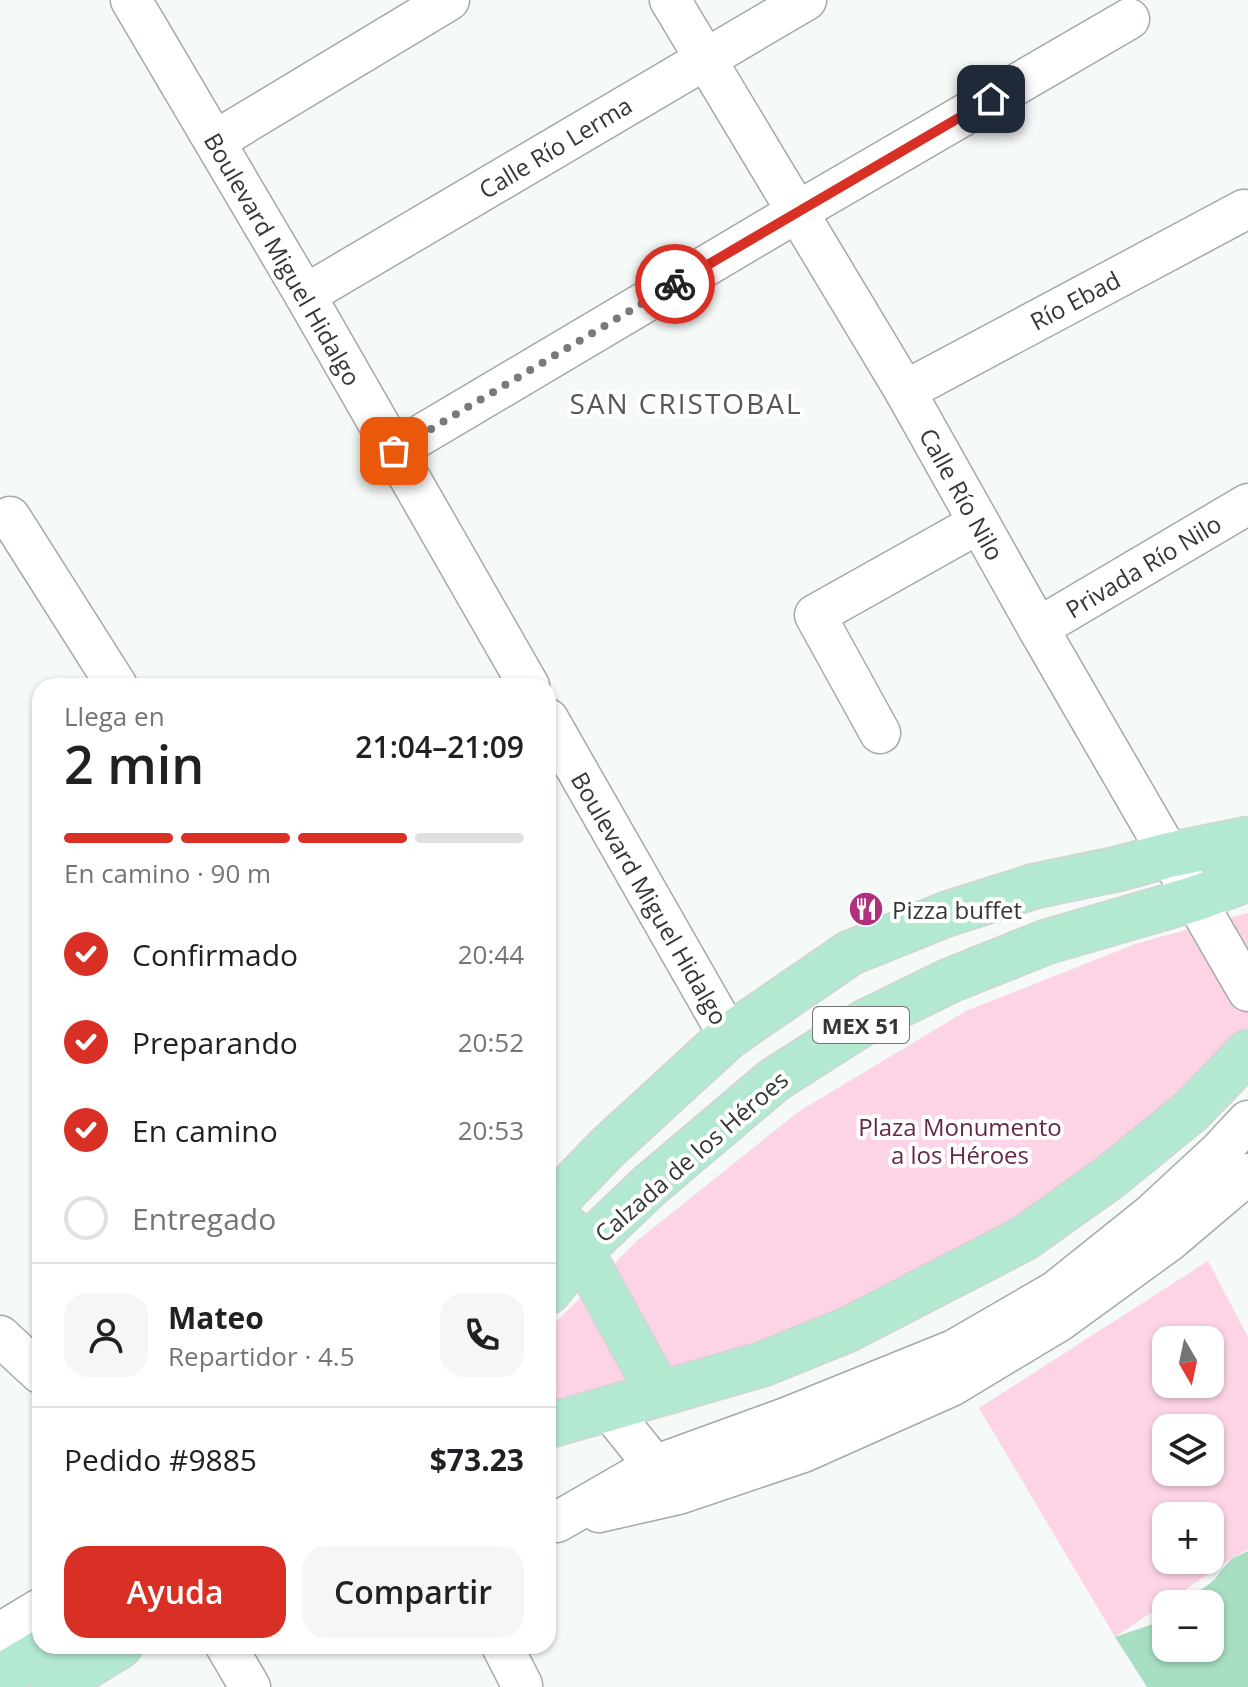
<!DOCTYPE html>
<html lang="es">
<meta charset="utf-8">
<style>
body{margin:0;font-family:"Open Sans",sans-serif;background:#f6f6f6;color:#202124;height:100vh;display:flex;flex-direction:column;font-size:30px;white-space:nowrap}
*{box-sizing:border-box;margin:0}
p{font-size:26px;color:#757577}
.icon{flex:none;width:44px;height:44px;fill:none;stroke:currentColor;stroke-width:2;stroke-linecap:round;stroke-linejoin:round}
.map{position:relative;flex:1;overflow:hidden}
.panel{position:absolute;left:32px;top:678px;width:524px;height:976px;display:flex;flex-direction:column;background:#fff;border-radius:24px;box-shadow:0 2px 6px #0004}
.panel>*{flex:none}
.needle{width:52px;rotate:171deg}
.fabs{position:absolute;left:1152px;top:1326px;display:grid;gap:16px}
.fabs a{display:grid;place-items:center;width:72px;height:72px;border-radius:16px;background:#fff;box-shadow:0 2px 6px #0004;font-size:40px}
.pin{position:absolute;display:grid;place-items:center;width:68px;height:68px;color:#fff;margin:-34px;border-radius:16px;box-shadow:0 4px 12px #0006}
.courier{position:absolute;display:grid;place-items:center;width:80px;height:80px;margin:-40px;border:6px solid #d93025;border-radius:50%;background:#fff;color:#222;box-shadow:0 2px 10px #0007}
.head em{font-style:normal;font-weight:600}
.head div{display:flex;flex-direction:column-reverse}
.head{display:flex;align-items:center;justify-content:space-between;height:136px;padding:0 32px}
h1{font-size:52px;font-weight:600;line-height:60px}
.bar{display:grid;grid-template-columns:repeat(4,1fr);gap:12px 8px;align-content:center;height:96px;padding:0 32px}
.bar i{height:10px;border-radius:6px;background:#e0e0e0}
.bar .current{background:#d93025}
.bar p{grid-column:span 4}
.line{display:flex;align-items:center;gap:20px;padding:0 32px;border-top:2px solid #e0e0e0}
.line div{flex:1}
.round{display:grid;place-items:center;flex:none;width:84px;height:84px;border-radius:24px;background:#f6f6f6}
ol{padding:0 32px;list-style:none}
li{display:flex;align-items:center;gap:24px;height:88px}
li p{margin-inline-start:auto}
li .icon{padding:8px;border-radius:50%;background:#d93025;color:#fff;stroke-width:4}
li:last-child{color:#757577}
li i{width:44px;height:44px;border:4px solid #e0e0e0;border-radius:50%}
.primary-button{display:flex;gap:16px;margin-top:auto;padding:16px 32px}
.primary-button a{flex:1;height:92px;border-radius:24px;background:#d93025;color:#fff;font-size:32px;font-weight:600;line-height:92px;text-align:center}
.primary-button a+a{background:#f6f6f6;color:#202124}
.map>svg:first-child{display:block}
.green{fill:#fdd4e6;fill-rule:evenodd}
.building{fill:#a7dec4}
.lines{fill:none;stroke-linecap:round;stroke-linejoin:round}
.minor-casing{stroke:#a5a9a7;stroke-width:43}
.major-casing{stroke:#d3d3d3;stroke-width:47}
.minor{stroke:#fff;stroke-width:40}
.major{stroke:#b2e9d0;stroke-width:44}
.done{stroke:#787b7a;stroke-width:8;stroke-dasharray:0 14.4}
.route{stroke:#d93025;stroke-width:10}
.labels{text-anchor:middle;dominant-baseline:central;stroke-width:8;stroke-linejoin:round;paint-order:stroke}
.shield{fill:#fff;stroke:#727372;stroke-width:2}
.shield-label{font-size:22px;font-weight:bold;fill:#353736}
.street-label{font-size:24px;fill:#353736;stroke:#fff}
.poi-label{font-size:24px;fill:#353736;stroke:#fff;text-anchor:start}
.park-label{font-size:24px;fill:#652849;stroke:#fff}
.quarter-label{font-size:28px;letter-spacing:2px;fill:#555857;stroke:#fff}
</style>
<div class="map">
<svg width="1248" height="1687" viewBox="0 0 1248 1687">
<rect width="100%" height="100%" fill="#f5f9f7"/>
<g class="green">
<path d="M1248 913V1043L1015 1233 762 1358 548 1420V1330L638 1240 798 1112 966 1011 1138 943Z"/>
<path d="M1208 1261 1248 1337V1549L1231 1559 1115 1637 979 1408ZM1166 1340H1210V1384H1166ZM1166 1428H1210V1472H1166ZM1166 1516H1210V1560H1166Z"/>
</g>
<path class="building" d="M1248 1551V1687H1147L1115 1637 1162 1621 1166 1617V1648H1210V1604H1183L1214 1580 1231 1559Z"/>
<g class="lines">
<g class="minor-casing">
<g id="minor">
<path d="M131 0 305 295 529 686"/>
<path d="M670 0 905 391 1038 628 1248 991"/>
<path d="M215 141 449 0"/>
<path d="M305 295 806 0"/>
<path d="M905 391 1244 210"/>
<path d="M394 451 797 212 1129 19"/>
<path d="M10 517 117 686"/>
<path d="M1038 628 1248 504"/>
<path d="M548 719 729 1036"/>
<path d="M880 733 815 615 979 523"/>
<path d="M0 1336 40 1373"/>
<path d="M608 1408 670 1485"/>
<path d="M599 1512 678 1494 803 1452 951 1386 1059 1321 1169 1241 1248 1174"/>
<path d="M557 1522 654 1466 786 1418 954 1350 1056 1291 1152 1214 1220 1151 1248 1121"/>
<path d="M0 1633 40 1609"/>
<path d="M226 1646 250 1687"/>
<path d="M502 1646 522 1685"/>
</g>
</g>
<g class="major-casing">
<g id="major">
<path d="M548 1209 608 1147 729 1036 850 953 947 914 1035 886 1117 869 1169 855 1248 839"/>
<path d="M569 1229 659 1393"/>
<path d="M548 1292 582 1250 649 1186 774 1080 865 1022 951 980 1046 942 1194 899 1248 879"/>
<path d="M548 1426 763 1364 847 1330 1023 1239 1110 1177 1191 1111 1248 1052"/>
<path d="M0 1677 52 1646"/>
<path d="M53 1687 120 1646"/>
</g>
</g>
<use href="#minor" class="minor"/>
<use href="#major" class="major"/>
</g>
<g class="lines">
<path class="done" d="M394 451 675 284"/>
<path class="route" d="M675 284 991 99"/>
</g>
<defs>
<g id="restaurant-disc" transform="scale(1.8)"><circle r="9.5" fill="#b0307c" stroke="#fff"/><path d="M-5-6h1v4h1v-4h1v4h1v-4h1v5L-1.5 .5V6h-2V.5L-5-1ZM5-6V6H3V1.5H1.5Q1.5-4 5-6Z" fill="#fff"/></g>
</defs>
<g fill-rule="evenodd">
<use href="#restaurant-disc" x="866" y="909"/>
</g>
<g class="labels">
<rect class="shield" x="813" y="1007" width="96" height="36" rx="6"/>
<g class="shield-label">
<text x="861" y="1025">MEX 51</text>
</g>
<g class="street-label">
<text transform="translate(555 147) rotate(-31)">Calle Río Lerma</text>
<text transform="translate(283 259) rotate(60)">Boulevard Miguel Hidalgo</text>
<text transform="translate(1075 300) rotate(-28)">Río Ebad</text>
<text transform="translate(962 494) rotate(61)">Calle Río Nilo</text>
<text transform="translate(1143 566) rotate(-31)">Privada Río Nilo</text>
<text transform="translate(650 898) rotate(60)">Boulevard Miguel Hidalgo</text>
<text transform="translate(691 1156) rotate(-41)">Calzada de los Héroes</text>
</g>
<g class="poi-label">
<text x="892" y="909">Pizza buffet</text>
</g>
<g class="park-label">
<text x="960" y="1126">Plaza Monumento<tspan x="960" dy="28">a los Héroes</tspan></text>
</g>
<g class="quarter-label">
<text x="686" y="403">SAN CRISTOBAL</text>
</g>
</g>
</svg>
<div class="fabs">
<a><svg class="needle" viewBox="-14 -14 28 28"><path d="M0-13l5 13h-10z" fill="#e53935"/><path d="M0 13l5-13h-10z" fill="#757577"/></svg></a>
<a><svg class="icon" aria-label="layers" viewBox="0 0 24 24"><path d="M12 4l9 5-9 5-9-5zM3 14l9 5 9-5"/></svg></a>
<a>+</a>
<a>−</a>
</div>
<div class="pin" style="left:394px;top:451px;background:#ea580c"><svg class="icon" aria-label="bag" viewBox="0 0 24 24"><path d="M5 8h14l-1 12H6zM9 8a3 3 0 0 1 6 0"/></svg></div>
<div class="pin" style="left:991px;top:99px;background:#1f2937"><svg class="icon" aria-label="home" viewBox="0 0 24 24"><path d="M3 11l9-7 9 7M6 9v11h12V9"/></svg></div>
<div class="courier" style="left:675px;top:284px"><svg class="icon" aria-label="bike" viewBox="0 0 24 24"><circle cx="6" cy="16" r="4"/><circle cx="18" cy="16" r="4"/><path d="M6 16l4-8h5l3 8M10 8l3 8H6M13 5h3"/></svg></div>
<section class="panel">
<div class="head"><div><h1>2 min</h1><p>Llega en</p></div><em>21:04–21:09</em></div>
<div class="bar"><i class="current"></i><i class="current"></i><i class="current"></i><i></i><p>En camino · 90 m</p></div>
<ol>
<li><svg class="icon" aria-label="check" viewBox="0 0 24 24"><path d="M5 12l5 5 9-10"/></svg>Confirmado<p>20:44</p></li>
<li><svg class="icon" aria-label="check" viewBox="0 0 24 24"><path d="M5 12l5 5 9-10"/></svg>Preparando<p>20:52</p></li>
<li><svg class="icon" aria-label="check" viewBox="0 0 24 24"><path d="M5 12l5 5 9-10"/></svg>En camino<p>20:53</p></li>
<li><i></i>Entregado</li>
</ol>
<div class="line" style="height:144px"><a class="round"><svg class="icon" aria-label="person" viewBox="0 0 24 24"><circle cx="12" cy="8" r="4"/><path d="M4 21q1-7 8-7t8 7"/></svg></a><div><b>Mateo</b><p>Repartidor · 4.5</p></div><a class="round"><svg class="icon" aria-label="phone" viewBox="0 0 24 24"><path d="M5 4h4l2 5-3 2q2 4 5 5l2-3 5 2v4C11 20 4 13 5 4z"/></svg></a></div>
<div class="line" style="height:104px"><div>Pedido #9885</div><b>$73.23</b></div>
<div class="primary-button"><a>Ayuda</a><a>Compartir</a></div>
</section>
</div>
